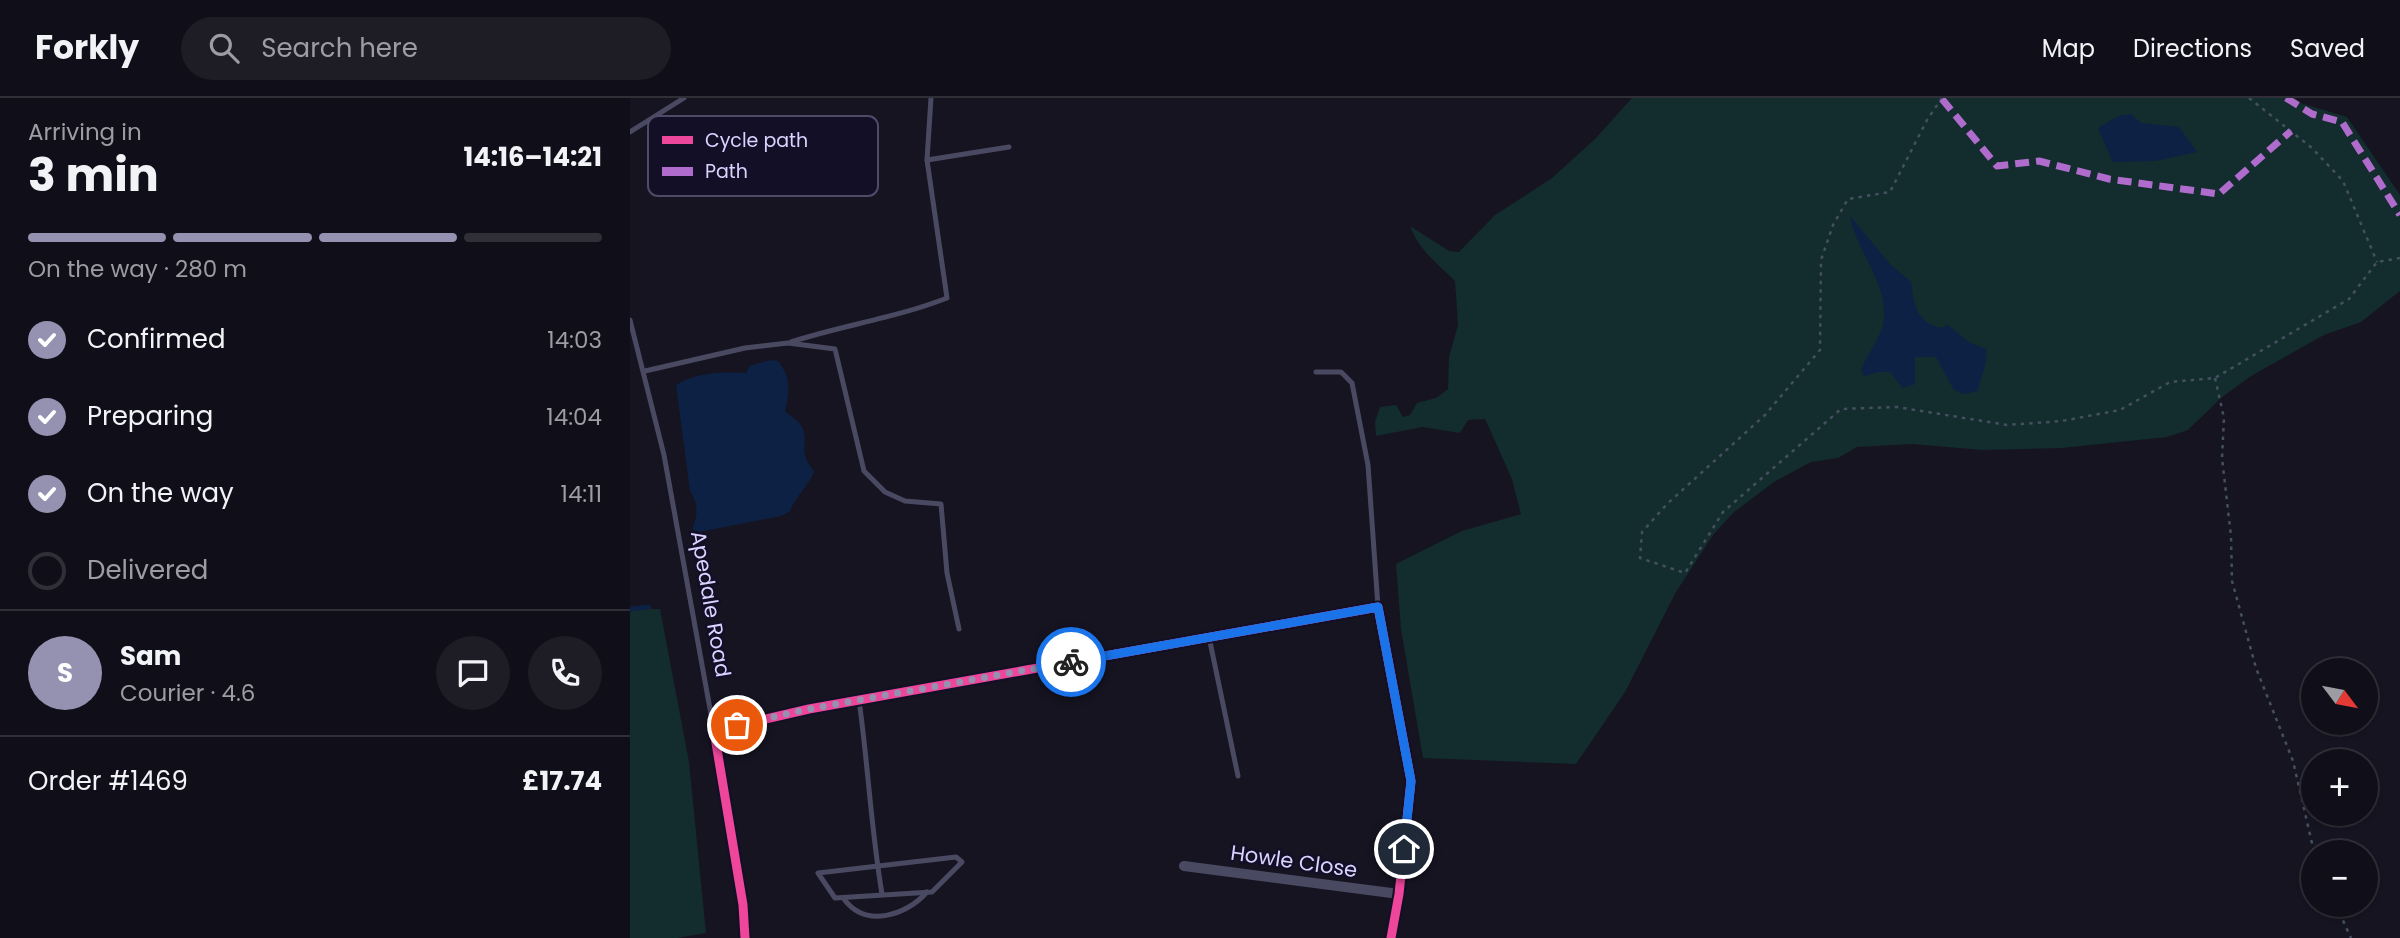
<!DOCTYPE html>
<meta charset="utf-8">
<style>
body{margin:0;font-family:Poppins,sans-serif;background:#1e1d26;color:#f1f3f6;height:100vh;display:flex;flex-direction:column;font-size:26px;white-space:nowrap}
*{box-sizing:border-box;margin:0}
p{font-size:23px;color:#9c9ca2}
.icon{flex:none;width:38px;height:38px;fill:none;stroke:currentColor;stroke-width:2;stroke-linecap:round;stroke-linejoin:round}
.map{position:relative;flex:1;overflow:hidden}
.side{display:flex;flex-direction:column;background:#100f19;width:630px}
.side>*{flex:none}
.needle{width:46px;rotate:122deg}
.fabs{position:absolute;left:1671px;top:560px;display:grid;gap:14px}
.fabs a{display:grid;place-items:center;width:77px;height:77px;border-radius:50%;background:#100f19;box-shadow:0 2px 5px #0004,0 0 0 2px #302f38;font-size:35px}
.pin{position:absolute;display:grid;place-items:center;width:60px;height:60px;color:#fff;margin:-30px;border:4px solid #fff;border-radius:50%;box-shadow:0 2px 7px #0007}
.courier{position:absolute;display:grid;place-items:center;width:70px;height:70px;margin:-35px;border:5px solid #1a73e8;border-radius:50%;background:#fff;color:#222;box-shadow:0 2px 9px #0007}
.headline em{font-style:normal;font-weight:700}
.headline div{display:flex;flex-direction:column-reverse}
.headline{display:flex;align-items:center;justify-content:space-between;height:119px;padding:0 28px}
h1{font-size:46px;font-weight:700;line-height:52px}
.bar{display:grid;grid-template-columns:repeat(4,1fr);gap:10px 7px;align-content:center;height:84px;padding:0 28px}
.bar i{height:9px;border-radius:5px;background:#302f38}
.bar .active{background:#9591b1}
.bar p{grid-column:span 4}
.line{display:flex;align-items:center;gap:18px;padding:0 28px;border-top:2px solid #302f38}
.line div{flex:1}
.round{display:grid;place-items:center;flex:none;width:74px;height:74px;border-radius:37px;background:#1e1d26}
ol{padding:0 28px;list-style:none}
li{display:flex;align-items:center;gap:21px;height:77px}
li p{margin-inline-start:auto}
li .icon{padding:7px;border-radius:50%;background:#9591b1;color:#fff;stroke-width:4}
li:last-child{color:#9c9ca2}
li i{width:38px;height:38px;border:4px solid #302f38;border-radius:50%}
header{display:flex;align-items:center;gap:42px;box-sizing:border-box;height:98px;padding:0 35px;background:#100f19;border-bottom:2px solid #302f38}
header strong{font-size:33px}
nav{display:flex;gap:38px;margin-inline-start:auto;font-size:24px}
.search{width:490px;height:63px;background:#1e1d26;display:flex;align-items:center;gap:18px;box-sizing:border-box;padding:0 24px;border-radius:38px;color:#9c9ca2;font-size:26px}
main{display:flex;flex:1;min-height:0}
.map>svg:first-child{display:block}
.green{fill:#132c2d}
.water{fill:#0d2144}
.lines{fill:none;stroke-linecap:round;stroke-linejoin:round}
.stream{stroke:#0d2144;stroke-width:4.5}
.path{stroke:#44505f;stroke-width:2.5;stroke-dasharray:3.5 5;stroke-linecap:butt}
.lane{stroke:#4a4962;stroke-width:5}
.street{stroke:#4a4962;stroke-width:10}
.quiet{stroke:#b06ccc;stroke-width:7;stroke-dasharray:14 7;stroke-linecap:butt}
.cycleway-casing{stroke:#130f26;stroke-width:13}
.cycleway{stroke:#ed469a;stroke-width:9}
.done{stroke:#9591b1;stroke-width:7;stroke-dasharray:0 12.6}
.route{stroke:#1a73e8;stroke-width:9}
.labels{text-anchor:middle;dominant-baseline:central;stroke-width:5;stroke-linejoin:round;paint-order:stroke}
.street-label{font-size:21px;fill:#d9d4ff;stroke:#130f26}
.key{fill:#130f26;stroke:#4e4a67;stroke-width:2}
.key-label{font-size:19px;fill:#d9d4ff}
</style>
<header>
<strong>Forkly</strong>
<div class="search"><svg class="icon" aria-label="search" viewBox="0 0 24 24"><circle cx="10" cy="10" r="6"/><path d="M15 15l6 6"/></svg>Search here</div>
<nav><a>Map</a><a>Directions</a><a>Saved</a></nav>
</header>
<main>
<section class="side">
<div class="headline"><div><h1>3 min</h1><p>Arriving in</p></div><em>14:16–14:21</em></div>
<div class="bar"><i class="active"></i><i class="active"></i><i class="active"></i><i></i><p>On the way · 280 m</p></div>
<ol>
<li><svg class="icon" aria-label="check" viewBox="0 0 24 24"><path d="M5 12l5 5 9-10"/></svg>Confirmed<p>14:03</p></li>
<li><svg class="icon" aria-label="check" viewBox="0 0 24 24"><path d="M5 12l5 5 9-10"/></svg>Preparing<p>14:04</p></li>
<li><svg class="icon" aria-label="check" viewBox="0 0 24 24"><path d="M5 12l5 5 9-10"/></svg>On the way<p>14:11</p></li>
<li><i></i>Delivered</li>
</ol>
<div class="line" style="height:126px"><b class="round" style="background:#9591b1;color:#fff">S</b><div><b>Sam</b><p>Courier · 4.6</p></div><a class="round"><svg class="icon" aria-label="chat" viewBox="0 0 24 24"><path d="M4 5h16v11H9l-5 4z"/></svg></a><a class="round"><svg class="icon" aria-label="phone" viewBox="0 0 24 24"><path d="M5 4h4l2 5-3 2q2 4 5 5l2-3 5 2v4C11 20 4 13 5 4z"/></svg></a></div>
<div class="line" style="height:91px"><div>Order #1469</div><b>£17.74</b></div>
</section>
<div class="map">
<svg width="1770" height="840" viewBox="0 0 1770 840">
<rect width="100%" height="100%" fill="#161421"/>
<g class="green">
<path d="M1002 0H1665L1670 5 1717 19 1770 97V193L1731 224 1694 237 1621 278 1591 300 1558 332 1537 339 1431 350 1352 352 1282 346 1227 349 1208 360 1181 364 1144 384 1103 415 1083 437 1046 494 995 594 946 666 793 660 771 531 766 466 832 433 891 416 882 381 855 321 838 322 830 335 793 329 746 338 745 324 750 309 766 307 773 319 780 317 787 305 806 300 818 291 819 259 828 227 825 183C808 166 788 151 780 128L819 153 829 154 865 117 922 80 965 41Z"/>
<path d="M0 511H30L59 664 76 835 47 840H0Z"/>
</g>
<g class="water">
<path d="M1501 16 1511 25 1549 29 1567 54 1525 63 1483 64 1468 30 1488 18Z"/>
<path d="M1220 118 1260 166 1281 184C1284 207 1286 224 1311 230L1318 227 1340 245 1356 251C1358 267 1351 276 1348 293L1334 296 1324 292 1306 259H1285V286L1273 290 1260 274H1247L1234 279 1231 271C1237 258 1249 241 1253 227 1261 188 1226 153 1220 118Z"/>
<path d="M140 262 148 263C161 279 160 293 155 313 160 318 169 323 172 329 180 346 166 352 184 373 182 383 166 398 160 413L151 418 69 434 62 431C68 417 69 406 60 393L46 287C66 274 93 274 116 275L120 268Z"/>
</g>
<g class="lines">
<path class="stream" d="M0 511 19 509"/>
<g class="path">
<path d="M1312 0 1297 22 1260 94 1218 101 1203 127 1191 162 1190 252 1135 317 1037 406 1012 434 1010 460 1055 475 1093 414 1211 311 1267 309 1377 327 1432 323 1490 312 1540 284 1585 280 1719 201 1747 164 1770 160"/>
<path d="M1619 0 1682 50 1713 83 1747 164"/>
<path d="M1585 280 1594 320 1592 360 1601 438 1602 483 1626 570 1663 663 1684 754"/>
<path d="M1706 807 1721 840"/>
</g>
<g class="lane">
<path d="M0 34 54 0"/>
<path d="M297 62 301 0"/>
<path d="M0 222 34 357 84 633"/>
<path d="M161 244C213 227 266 220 317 200L297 62 379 49"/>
<path d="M15 273 115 250 158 245 205 251 234 373 255 394 275 403 311 406 317 475 329 531"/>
<path d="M686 274H711L722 285 738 367 748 509"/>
<path d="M579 539 608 678"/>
<path d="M229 602C238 666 241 731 252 796"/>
<path d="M326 759 332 764 302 794 205 800 188 775Z"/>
<path d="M214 801C236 831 277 817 297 794"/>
</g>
<g class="street">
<path d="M554 768 769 796"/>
<path d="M115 840 113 807 84 633 179 611 748 509 781 683 769 796 761 840"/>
</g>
<g class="quiet">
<path d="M1656 0 1682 16 1712 24 1770 117"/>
<path d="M1312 1 1367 68 1409 63 1479 81 1589 96 1661 33"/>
</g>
<g class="cycleway-casing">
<path id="cycleway" d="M115 840 113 807 84 633 179 611 748 509 781 683 769 796 761 840"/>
</g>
<use href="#cycleway" class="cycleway"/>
</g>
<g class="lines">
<path class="done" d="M107 627 179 611 441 564"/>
<path class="route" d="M441 564 748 509 781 683 774 751"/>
</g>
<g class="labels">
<g class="street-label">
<text transform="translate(81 506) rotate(80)">Apedale Road</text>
<text transform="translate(664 763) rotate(8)">Howle Close</text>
</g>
</g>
<rect x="18" y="18" width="230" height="80" rx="10" class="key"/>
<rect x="32" y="38" width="31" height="8" fill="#ed469a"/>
<rect x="32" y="69" width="31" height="9" fill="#b06ccc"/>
<g class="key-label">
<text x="75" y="49">Cycle path</text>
<text x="75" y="80">Path</text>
</g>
</svg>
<div class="fabs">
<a><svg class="needle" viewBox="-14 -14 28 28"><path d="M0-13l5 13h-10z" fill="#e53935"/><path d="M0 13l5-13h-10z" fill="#9c9ca2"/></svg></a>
<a>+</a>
<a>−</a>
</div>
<div class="pin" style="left:107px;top:627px;background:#ea580c"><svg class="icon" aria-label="bag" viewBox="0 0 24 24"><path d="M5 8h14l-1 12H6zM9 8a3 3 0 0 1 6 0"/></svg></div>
<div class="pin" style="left:774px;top:751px;background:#1f2937"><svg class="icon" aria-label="home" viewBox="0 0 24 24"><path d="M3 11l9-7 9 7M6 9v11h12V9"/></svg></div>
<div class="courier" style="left:441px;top:564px"><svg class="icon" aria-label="bike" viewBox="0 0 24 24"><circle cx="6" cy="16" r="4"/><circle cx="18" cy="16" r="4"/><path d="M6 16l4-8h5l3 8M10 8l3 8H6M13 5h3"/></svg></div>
</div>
</main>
